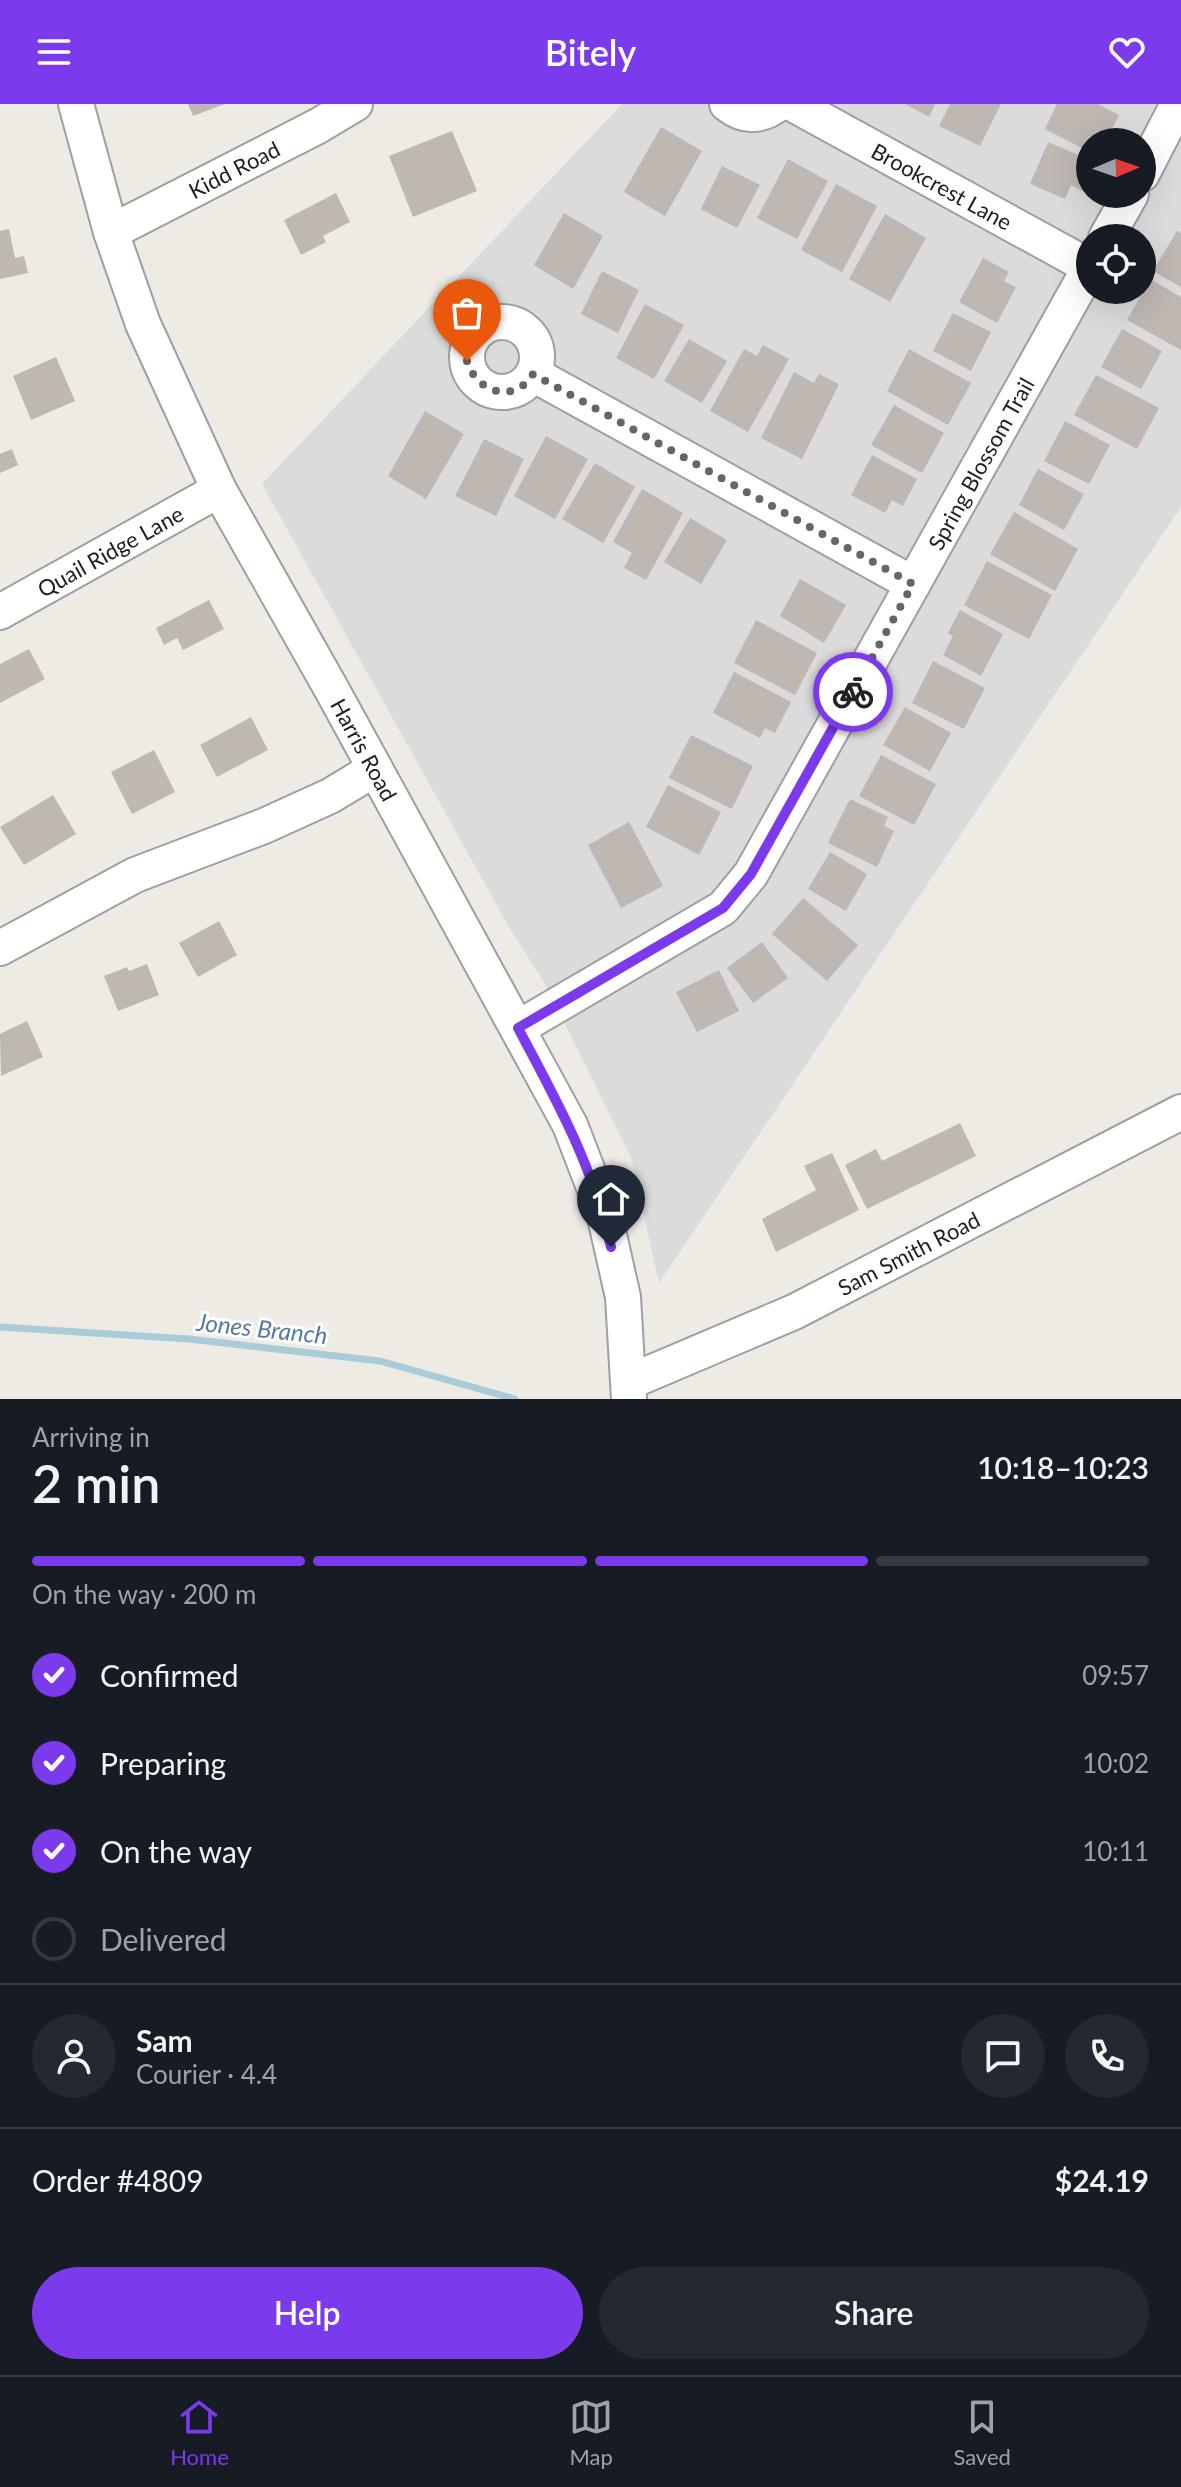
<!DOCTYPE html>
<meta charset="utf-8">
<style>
body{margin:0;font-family:Lato,sans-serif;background:#242831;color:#f1f3f6;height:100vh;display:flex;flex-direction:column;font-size:30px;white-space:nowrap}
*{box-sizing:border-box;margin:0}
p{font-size:26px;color:#9ea1a6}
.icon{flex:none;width:44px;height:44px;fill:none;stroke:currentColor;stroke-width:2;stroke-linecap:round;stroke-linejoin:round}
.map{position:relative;height:1295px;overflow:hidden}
.details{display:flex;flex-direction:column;background:#171b24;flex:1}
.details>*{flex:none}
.needle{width:52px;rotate:88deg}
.tools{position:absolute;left:1076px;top:24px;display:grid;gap:16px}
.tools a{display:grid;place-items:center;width:80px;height:80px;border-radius:50%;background:#171b24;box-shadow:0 8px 32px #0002;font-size:40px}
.pin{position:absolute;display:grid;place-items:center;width:68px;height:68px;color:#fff;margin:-82px -34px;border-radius:50% 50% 50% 0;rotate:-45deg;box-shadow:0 0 8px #0007}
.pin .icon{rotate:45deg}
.courier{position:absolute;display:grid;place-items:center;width:80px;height:80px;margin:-40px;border:6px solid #7c3aed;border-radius:50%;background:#fff;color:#222;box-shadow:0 2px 10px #0007}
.summary em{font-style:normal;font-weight:600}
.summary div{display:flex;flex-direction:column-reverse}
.summary{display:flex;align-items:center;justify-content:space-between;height:136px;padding:0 32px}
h1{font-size:52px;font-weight:600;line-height:60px}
.bar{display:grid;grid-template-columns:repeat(4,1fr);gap:12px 8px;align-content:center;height:96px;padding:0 32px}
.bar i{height:10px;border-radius:6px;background:#363941}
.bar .active{background:#7c3aed}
.bar p{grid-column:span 4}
.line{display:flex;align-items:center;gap:20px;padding:0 32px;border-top:2px solid #363941}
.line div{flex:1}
.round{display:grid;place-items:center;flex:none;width:84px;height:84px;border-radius:42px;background:#242831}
ol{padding:0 32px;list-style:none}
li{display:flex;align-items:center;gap:24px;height:88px}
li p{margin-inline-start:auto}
li .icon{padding:8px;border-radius:50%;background:#7c3aed;color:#fff;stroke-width:4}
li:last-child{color:#9ea1a6}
li i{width:44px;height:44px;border:4px solid #363941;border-radius:50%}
.action{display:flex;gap:16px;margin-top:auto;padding:16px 32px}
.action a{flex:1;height:92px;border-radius:48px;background:#7c3aed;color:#fff;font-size:32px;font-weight:600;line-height:92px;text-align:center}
.action a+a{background:#242831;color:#f1f3f6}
header{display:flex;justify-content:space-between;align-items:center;height:104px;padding:0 32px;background:#7c3aed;color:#fff;font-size:36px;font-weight:600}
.dock{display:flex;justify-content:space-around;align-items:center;height:112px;border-top:2px solid #363941;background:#171b24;font-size:22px;color:#9ea1a6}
.dock a{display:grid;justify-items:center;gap:4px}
.dock .active{color:#7c3aed}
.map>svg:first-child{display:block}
.residential{fill:#dcdbdb;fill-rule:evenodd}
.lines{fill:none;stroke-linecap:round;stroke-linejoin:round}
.stream{stroke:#aacbd7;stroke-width:7}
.building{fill:#beb7b2}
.minor-casing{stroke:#9f9f9f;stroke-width:38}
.minor{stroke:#fff;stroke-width:34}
.done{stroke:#676664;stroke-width:8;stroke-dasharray:0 14.4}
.route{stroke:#7c3aed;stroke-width:10}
.labels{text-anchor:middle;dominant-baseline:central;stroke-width:6;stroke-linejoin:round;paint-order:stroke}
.street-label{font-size:22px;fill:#1e1e1e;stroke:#fff}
.water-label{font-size:24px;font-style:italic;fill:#5479a3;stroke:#fff}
</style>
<header><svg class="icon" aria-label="menu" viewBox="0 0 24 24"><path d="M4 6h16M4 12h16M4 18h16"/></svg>Bitely<svg class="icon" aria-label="heart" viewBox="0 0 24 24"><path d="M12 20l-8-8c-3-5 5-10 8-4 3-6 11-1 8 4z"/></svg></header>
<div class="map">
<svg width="1181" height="1295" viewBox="0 0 1181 1295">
<rect width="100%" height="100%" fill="#eeebe5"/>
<path class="residential" d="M622 0H1181V403L659 1179 631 1053 544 878 510 825 262 380ZM1090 38H1142V90H1090ZM1090 134H1142V186H1090Z"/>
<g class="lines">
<path class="stream" d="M0 1223 189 1235 380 1257 515 1295"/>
</g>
<g class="building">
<path d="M188 0H225L193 12Z"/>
<path d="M905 0H935L929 13Z"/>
<path d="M950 0H1001L980 42 939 22Z"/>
<path d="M1057 0H1098L1119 11 1106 38H1090V48L1045 25Z"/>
<path d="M661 23 702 47 665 112 624 88Z"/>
<path d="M452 27 477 87 413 113 389 52Z"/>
<path d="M1048 38 1090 56V68L1082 87 1071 81 1065 95 1030 80Z"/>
<path d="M788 55 828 77 797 135 757 114Z"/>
<path d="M722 62 760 81 737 124 701 105Z"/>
<path d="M836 80 877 102 842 168 801 146Z"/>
<path d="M336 89 350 118 323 132 326 138 301 151 284 116Z"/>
<path d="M564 109 603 132 573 185 534 161Z"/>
<path d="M885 110 926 134 890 198 849 175Z"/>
<path d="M9 125 15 154 24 152 28 169 0 175V127Z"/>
<path d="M1177 127 1181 129V183L1153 167Z"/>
<path d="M983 154 1009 168 1004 177 1016 183 997 219 959 198Z"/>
<path d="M602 167 639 186 618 229 581 210Z"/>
<path d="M1150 175 1181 193V246L1127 216Z"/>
<path d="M645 200 684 221 654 275 616 254Z"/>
<path d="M953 209 991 228 971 267 933 247Z"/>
<path d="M1122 225 1162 247 1141 285 1101 263Z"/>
<path d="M689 235 727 257 702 299 664 277Z"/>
<path d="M763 241 789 255 748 328 710 307 744 245 757 252Z"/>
<path d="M909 245 971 279 948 321 887 287Z"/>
<path d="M56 253 75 297 31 316 13 272Z"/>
<path d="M794 268 814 279 819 270 839 280 802 355 761 334Z"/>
<path d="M1096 271 1159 304 1137 345 1074 311Z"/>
<path d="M894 301 944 329 922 369 871 341Z"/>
<path d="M425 307 464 330 426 395 388 372Z"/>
<path d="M1065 317 1110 341 1089 380 1044 357Z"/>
<path d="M546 332 588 355 555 415 514 392Z"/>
<path d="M484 335 524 355 496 412 455 392Z"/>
<path d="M12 345 18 361 0 369V350Z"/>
<path d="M872 351 917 375 903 402 892 396 885 409 851 391Z"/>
<path d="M595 359 635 383 603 439 562 415Z"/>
<path d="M1038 365 1084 390 1064 426 1019 401Z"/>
<path d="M642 385 683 409 646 476 624 464 632 449 613 438Z"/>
<path d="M1014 408 1078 445 1055 487 990 450Z"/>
<path d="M690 414 727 436 701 480 664 458Z"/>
<path d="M987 457 1052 491 1029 535 964 501Z"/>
<path d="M800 475 846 501 824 539 780 512Z"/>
<path d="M209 496 224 525 183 546 177 534 164 541 156 524Z"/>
<path d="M960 506 1003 530 981 572 943 551 953 532 948 529Z"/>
<path d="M756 516 817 549 795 591 734 559Z"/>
<path d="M29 545 45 575 0 599V560Z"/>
<path d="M933 557 985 584 964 625 912 599Z"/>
<path d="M734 568 791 598 775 629 765 624 760 634 713 609Z"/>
<path d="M905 603 951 629 930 667 883 641Z"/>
<path d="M251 613 268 646 217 673 200 641Z"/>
<path d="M691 631 753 662 732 705 669 674Z"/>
<path d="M154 646 175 688 132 710 111 668Z"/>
<path d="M881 651 936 680 914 721 859 692Z"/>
<path d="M668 681 721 708 699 751 646 723Z"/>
<path d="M53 691 76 730 24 761 0 723Z"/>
<path d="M850 695 888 713 884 722 894 727 877 763 828 739Z"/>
<path d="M629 718 663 782 621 804 588 741Z"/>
<path d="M830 748 867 770 846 807 808 785Z"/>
<path d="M803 794 858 841 827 877 772 830Z"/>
<path d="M219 817 237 851 198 873 179 839Z"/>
<path d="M762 838 788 874 753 899 727 864Z"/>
<path d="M147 860 159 891 118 907 104 872 127 863 129 867Z"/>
<path d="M719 866 739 907 697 928 676 888Z"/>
<path d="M27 917 43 953 1 972 0 930Z"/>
<path d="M960 1019 976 1052 867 1105 845 1061 876 1045 882 1057Z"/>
<path d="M832 1049 859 1106 776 1148 762 1115 816 1086 804 1062Z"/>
</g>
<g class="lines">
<g class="minor-casing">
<g id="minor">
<path id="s1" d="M76 0 111 128 143 220 219 386 332 586 570 1021 604 1109 623 1193 629 1295"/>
<path d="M727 0C744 14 761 13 778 0"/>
<path id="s2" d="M793 0 1090 163"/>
<path d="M1142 70 1178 0"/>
<path id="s3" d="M111 128 318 22 355 0"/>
<path d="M1106 134 1131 90"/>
<circle cx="502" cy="253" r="35"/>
<path d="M533 270 913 480"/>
<path id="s4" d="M0 508 219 386"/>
<path d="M0 844 135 771 264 722 330 692 375 665"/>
<path id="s5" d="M518 924 723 804 751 770 1090 163"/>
<path id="s6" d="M629 1278 794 1208 1181 1008"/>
</g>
</g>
<use href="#minor" class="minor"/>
</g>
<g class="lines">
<path class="done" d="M467 257C476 288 514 301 533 270L913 480 853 588"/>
<path class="route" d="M611 1143C594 1064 556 995 518 924L723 804 751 770 853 588"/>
</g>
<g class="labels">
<g class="street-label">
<text stroke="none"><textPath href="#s3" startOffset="138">Kidd Road</textPath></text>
<text stroke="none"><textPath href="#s2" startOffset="170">Brookcrest Lane</textPath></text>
<text stroke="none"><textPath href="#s5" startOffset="752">Spring Blossom Trail</textPath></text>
<text stroke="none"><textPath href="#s4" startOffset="126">Quail Ridge Lane</textPath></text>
<text stroke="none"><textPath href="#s1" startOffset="710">Harris Road</textPath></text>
<text stroke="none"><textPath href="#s6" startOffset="308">Sam Smith Road</textPath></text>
</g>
<g class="water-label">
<text transform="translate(262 1224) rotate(6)">Jones Branch</text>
</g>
</g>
</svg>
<div class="tools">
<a><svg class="needle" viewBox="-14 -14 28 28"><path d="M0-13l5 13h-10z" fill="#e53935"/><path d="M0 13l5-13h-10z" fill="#9ea1a6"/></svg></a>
<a><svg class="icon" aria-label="locate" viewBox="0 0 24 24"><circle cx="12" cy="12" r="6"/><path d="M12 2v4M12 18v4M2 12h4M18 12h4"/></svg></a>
</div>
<div class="pin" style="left:467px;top:257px;background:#ea580c"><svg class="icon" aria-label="bag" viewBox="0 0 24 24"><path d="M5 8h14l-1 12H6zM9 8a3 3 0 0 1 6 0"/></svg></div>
<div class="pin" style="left:611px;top:1143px;background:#1f2937"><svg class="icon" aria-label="home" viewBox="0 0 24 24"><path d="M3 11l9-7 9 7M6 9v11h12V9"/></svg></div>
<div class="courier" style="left:853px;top:588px"><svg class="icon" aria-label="bike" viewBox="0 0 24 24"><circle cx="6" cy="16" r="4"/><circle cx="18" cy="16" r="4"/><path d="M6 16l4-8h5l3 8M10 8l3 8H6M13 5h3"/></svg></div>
</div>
<section class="details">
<div class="summary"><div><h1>2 min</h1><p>Arriving in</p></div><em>10:18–10:23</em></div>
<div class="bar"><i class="active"></i><i class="active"></i><i class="active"></i><i></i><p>On the way · 200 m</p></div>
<ol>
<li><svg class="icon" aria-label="check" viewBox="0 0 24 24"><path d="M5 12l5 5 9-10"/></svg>Confirmed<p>09:57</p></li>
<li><svg class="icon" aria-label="check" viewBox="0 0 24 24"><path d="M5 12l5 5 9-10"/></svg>Preparing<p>10:02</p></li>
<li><svg class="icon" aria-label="check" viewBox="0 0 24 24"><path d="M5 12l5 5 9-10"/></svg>On the way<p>10:11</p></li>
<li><i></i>Delivered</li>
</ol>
<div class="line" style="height:144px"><a class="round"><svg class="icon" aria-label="person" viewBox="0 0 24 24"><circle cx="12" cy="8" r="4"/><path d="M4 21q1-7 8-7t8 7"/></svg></a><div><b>Sam</b><p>Courier · 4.4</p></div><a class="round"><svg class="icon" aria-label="chat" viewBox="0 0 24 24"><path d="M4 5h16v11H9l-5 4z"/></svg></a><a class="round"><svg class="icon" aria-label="phone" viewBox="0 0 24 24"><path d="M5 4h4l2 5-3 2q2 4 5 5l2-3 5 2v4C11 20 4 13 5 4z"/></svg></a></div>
<div class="line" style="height:104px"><div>Order #4809</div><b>$24.19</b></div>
<div class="action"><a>Help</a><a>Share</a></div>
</section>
<nav class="dock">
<a class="active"><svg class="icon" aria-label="home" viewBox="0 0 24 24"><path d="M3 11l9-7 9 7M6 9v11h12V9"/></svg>Home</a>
<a><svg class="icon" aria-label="map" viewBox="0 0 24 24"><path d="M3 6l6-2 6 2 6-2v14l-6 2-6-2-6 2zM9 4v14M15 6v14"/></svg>Map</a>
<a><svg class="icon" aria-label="saved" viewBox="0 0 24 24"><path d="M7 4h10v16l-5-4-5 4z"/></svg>Saved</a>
</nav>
